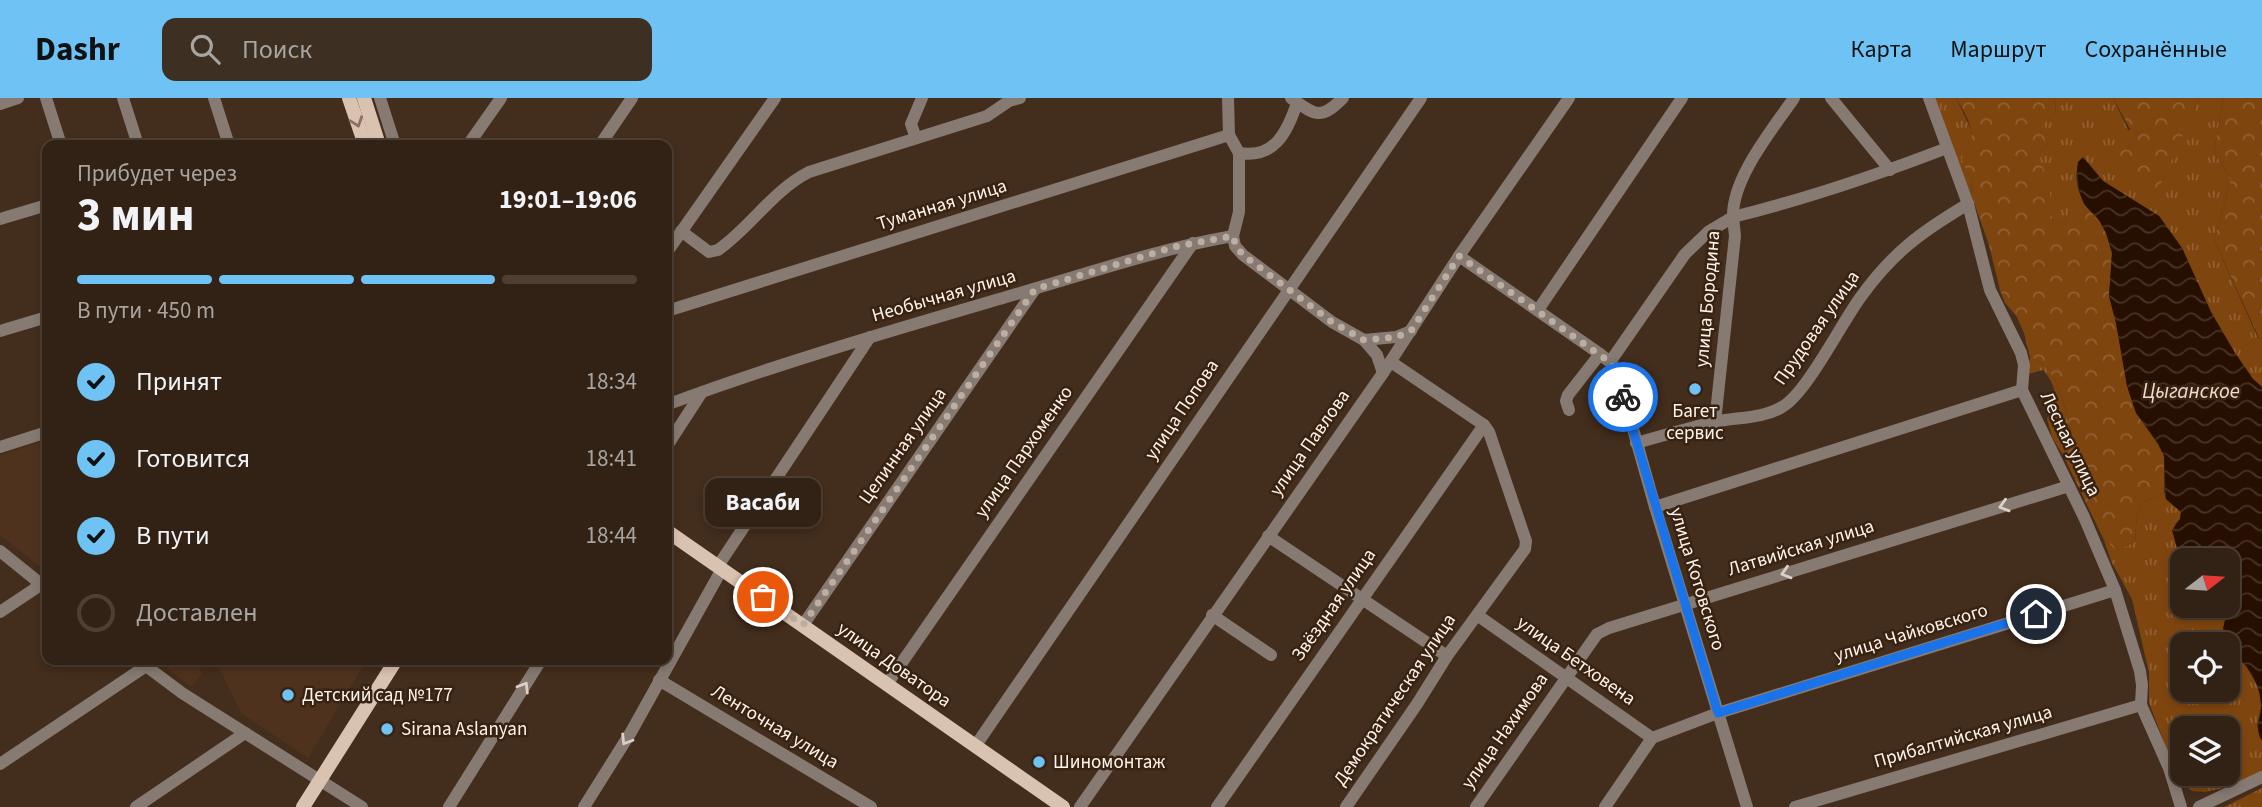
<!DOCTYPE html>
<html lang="ru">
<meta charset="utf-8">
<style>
body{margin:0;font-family:"Source Sans 3",sans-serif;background:#3d2f22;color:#f1f3f6;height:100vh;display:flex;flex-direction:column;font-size:26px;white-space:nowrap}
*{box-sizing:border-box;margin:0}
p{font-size:23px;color:#a8a4a0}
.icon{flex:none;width:38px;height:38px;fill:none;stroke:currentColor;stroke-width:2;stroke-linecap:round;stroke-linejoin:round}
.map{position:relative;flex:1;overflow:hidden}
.panel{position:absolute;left:42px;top:42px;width:630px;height:525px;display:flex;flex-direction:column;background:#322215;border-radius:14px;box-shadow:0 4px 10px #0003,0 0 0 2px #4d3f34}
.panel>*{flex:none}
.needle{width:46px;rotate:73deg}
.tools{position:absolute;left:2170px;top:450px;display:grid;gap:14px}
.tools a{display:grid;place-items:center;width:70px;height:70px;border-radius:14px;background:#322215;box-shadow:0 4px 10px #0003,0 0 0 2px #4d3f34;font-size:35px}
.pin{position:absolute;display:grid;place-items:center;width:60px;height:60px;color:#fff;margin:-30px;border:4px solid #fff;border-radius:50%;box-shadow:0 2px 7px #0007}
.courier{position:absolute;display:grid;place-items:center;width:70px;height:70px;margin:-35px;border:5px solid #1a73e8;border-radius:50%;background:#fff;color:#222;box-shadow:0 2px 9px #0007}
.bubble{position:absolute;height:49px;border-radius:14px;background:#322215;box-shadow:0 4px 10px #0003,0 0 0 2px #4d3f34;font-size:23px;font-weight:700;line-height:49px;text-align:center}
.head em{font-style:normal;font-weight:700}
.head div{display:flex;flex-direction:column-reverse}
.head{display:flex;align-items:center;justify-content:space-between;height:119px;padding:0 35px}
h1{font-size:46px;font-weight:700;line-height:52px}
.bar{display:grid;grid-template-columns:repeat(4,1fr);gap:10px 7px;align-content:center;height:84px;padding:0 35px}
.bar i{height:9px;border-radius:5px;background:#4d3f34}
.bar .active{background:#6fc2f4}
.bar p{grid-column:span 4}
ol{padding:0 35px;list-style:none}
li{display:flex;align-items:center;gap:21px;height:77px}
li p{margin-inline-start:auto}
li .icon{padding:7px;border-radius:50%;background:#6fc2f4;color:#111;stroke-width:4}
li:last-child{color:#a8a4a0}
li i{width:38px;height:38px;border:4px solid #4d3f34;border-radius:50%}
header{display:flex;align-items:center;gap:42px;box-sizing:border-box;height:98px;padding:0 35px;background:#6fc2f4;color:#111}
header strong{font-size:33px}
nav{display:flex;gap:38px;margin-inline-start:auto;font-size:24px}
.search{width:490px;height:63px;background:#3d2f22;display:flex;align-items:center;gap:18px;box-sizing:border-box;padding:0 24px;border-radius:14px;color:#a8a4a0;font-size:26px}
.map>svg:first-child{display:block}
.built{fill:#4e321d}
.grass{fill:url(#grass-tufts);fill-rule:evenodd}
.forest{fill:url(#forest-crowns)}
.water{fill:url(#water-waves)}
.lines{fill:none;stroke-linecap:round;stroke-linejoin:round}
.minor{stroke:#867a72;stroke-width:12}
.major{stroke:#dac2b1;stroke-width:14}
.oneway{stroke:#897262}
.oneway2{stroke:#dbcfc6}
.done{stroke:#bdaea2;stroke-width:7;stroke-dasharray:0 12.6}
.route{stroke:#1a73e8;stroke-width:9}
.poi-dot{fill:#6fc2f4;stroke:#382312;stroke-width:2.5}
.labels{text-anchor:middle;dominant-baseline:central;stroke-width:5;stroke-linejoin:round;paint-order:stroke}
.street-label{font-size:19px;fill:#fff3ea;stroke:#382312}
.poi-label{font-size:19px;fill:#fff3ea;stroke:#382312;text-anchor:start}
.water-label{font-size:21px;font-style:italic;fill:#f1dbcc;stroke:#382312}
</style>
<header>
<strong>Dashr</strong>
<div class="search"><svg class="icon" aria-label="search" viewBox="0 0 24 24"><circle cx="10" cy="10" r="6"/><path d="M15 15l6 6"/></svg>Поиск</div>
<nav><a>Карта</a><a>Маршрут</a><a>Сохранённые</a></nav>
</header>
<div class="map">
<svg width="2262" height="709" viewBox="0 0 2262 709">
<defs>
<pattern id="grass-tufts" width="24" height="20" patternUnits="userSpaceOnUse" patternTransform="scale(1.75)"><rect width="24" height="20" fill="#7f450f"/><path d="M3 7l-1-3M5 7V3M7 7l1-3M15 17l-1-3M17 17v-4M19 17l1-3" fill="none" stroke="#926032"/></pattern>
<pattern id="forest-crowns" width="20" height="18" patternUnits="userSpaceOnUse" patternTransform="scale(1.75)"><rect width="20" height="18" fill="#7f450f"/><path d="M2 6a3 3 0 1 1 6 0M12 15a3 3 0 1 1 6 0" fill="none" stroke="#926032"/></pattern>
<pattern id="water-waves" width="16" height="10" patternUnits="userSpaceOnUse" patternTransform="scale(1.75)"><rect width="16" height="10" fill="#270f00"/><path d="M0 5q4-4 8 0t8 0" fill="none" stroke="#473225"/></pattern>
</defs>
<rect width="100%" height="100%" fill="#432d1c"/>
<g class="built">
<path d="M47 342V474L0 437V357Z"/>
<path d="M157 562H197L202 576 191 589Z"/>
<path d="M215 562H367L308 660 241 615Z"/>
</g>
<g class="grass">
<path d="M1933 0H1956L1971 31 1973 45 1962 61 1971 81 1972 99Z"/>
<path d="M2056 0H2113L2157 93 2199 0H2224L2214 53 2231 81 2214 142 2258 240 2262 241V289L2253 281 2235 255 2211 214 2182 150 2159 118 2103 83 2083 59C2070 74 2078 98 2089 112H2072L2062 125 2054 127 2050 112V93L2044 89 2039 57 2048 45 2041 27 2055 16Z"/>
<path d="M2030 259C2061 270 2065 315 2073 343L2064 359 2052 339 2047 321C2057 300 2059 291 2043 272L2028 276Z"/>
<path d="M2164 394 2166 401 2181 414 2180 421 2175 426 2178 454 2182 469V508H2217L2225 522 2221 546H2182V592H2228V552L2246 568 2260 593 2261 608 2257 628 2262 643V673L2233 688 2205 694 2192 693 2183 686 2176 675 2149 605V575L2132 501 2112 465 2103 440C2113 451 2122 453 2135 443 2137 433 2134 410 2144 404 2151 401 2157 399 2164 394ZM2182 630H2228V676H2182Z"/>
<path d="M2262 690V709H2224Z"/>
</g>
<g class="forest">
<path d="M1956 0H2056L2055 16 2042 27 2048 45 2039 57 2046 79 2044 89 2050 93V112L2054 126 2062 125 2072 112H2089L2099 122 2106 135 2112 155 2109 198 2116 225 2127 288 2136 315 2157 345 2164 358V394C2157 399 2151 401 2144 404 2134 410 2137 433 2135 443L2124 450 2115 451 2103 440 2064 359 2073 342C2065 315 2061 270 2030 259L2024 235 2017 219 2005 205 2000 192 1989 147 1972 99 1971 81 1961 61C1981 40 1969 22 1956 0Z"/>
<path d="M2113 0H2199L2158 93 2107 56 2130 31Z"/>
<path d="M2224 0H2262V241L2259 240 2214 142 2231 81 2214 53Z"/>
<path d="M2202 538 2207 539 2211 546H2182V583H2179L2175 579 2167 545C2174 535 2191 538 2202 538Z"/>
</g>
<path class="water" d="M2083 59 2103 83 2159 118 2182 150 2211 214 2235 255 2253 281 2262 289V643C2255 631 2259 624 2261 612 2262 587 2248 564 2228 552V546H2221L2220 543 2225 522 2217 508H2228V462H2182V469L2172 432 2180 421 2181 414 2166 401 2164 358 2158 345 2136 315 2127 288 2116 225 2109 198 2112 155 2106 135 2099 122 2084 106 2079 93 2077 72 2078 64Z"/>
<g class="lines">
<g class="minor">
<path d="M46 0 61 47"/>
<path d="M123 0 138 47"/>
<path d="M214 0 229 47"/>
<path d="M380 0 395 47"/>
<path d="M1228 0 1229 37 1239 55V114L1233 138"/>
<path d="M1291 0C1315 17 1320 23 1343 0"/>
<path d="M1831 0 1890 72"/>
<path d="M1929 0 1968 106 1990 192 2021 255 2024 267 2022 292 2084 419 2115 492 2140 573 2142 587 2141 607 2169 670 2181 709"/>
<path d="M0 6 18 0"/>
<path d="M916 40 911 26 922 0"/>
<path d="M468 47 501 0"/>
<path d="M600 47 632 0"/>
<path d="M1239 55C1274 61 1287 35 1297 5"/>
<path d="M0 121 47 107"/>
<path d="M681 133 709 154 718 152C751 129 772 93 809 74L987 18 1009 3 1020 0"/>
<path d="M1233 138 1235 148 1243 157 1332 224 1364 242 1396 239 1411 233"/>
<path d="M667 154 775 0"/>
<path d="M1459 158 1600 256 1610 264 1617 274 1655 409 1747 709"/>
<path d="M1538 212 1682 0"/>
<path d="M667 213 1229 37"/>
<path d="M0 233 47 219"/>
<path d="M1364 242 1377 257 1383 275"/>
<path d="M1610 264 1685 156 1708 134 1733 119C1732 80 1772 32 1794 0"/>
<path d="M669 306C782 264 897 231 1013 197 1086 176 1158 151 1233 138"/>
<path d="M1569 312 1566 303 1568 297 1600 256"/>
<path d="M1715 324 1735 138 1733 119C1806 101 1877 77 1947 50"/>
<path d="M1636 345C1662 338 1688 330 1714 324 1737 319 1762 321 1782 309 1806 296 1841 226 1860 200 1892 155 1921 134 1968 106"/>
<path d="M667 348 702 294"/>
<path d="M0 349 47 334"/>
<path d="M1655 409 2022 292"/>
<path d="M1268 438 1447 558"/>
<path d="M0 453 47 491"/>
<path d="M718 468 870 239"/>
<path d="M0 514 42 486"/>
<path d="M1212 517 1271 557"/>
<path d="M1477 517 1652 640"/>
<path d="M803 527 1035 191"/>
<path d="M138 562 182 595 362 709"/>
<path d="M659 582 871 709"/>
<path d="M887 586 1193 145"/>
<path d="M976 647 1421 0"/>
<path d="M0 666 146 568"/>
<path d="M136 709 245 635"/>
<path d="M449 709 541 562"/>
<path d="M584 709 631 634 722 471"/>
<path d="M1080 709 1383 275 1459 158 1569 0"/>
<path d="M1217 709 1484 327"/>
<path d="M1346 709 1417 606 1447 558 1525 451 1526 443 1489 334 1484 327 1391 264"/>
<path d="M1476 709 1597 536 1609 530 2069 388"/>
<path d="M1605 709 1652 640 1718 615 2115 492"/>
<path d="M1795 709 2141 607"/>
<path d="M2199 709 2262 679"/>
</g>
<g class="major">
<path d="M349 0 365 47"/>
<path d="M364 0 379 47"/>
<path d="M667 433 1063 709"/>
<path d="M303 709 396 562"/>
</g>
</g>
<defs><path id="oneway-chevron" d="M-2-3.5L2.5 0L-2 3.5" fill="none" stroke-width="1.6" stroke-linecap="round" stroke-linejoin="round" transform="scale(1.75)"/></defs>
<use class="oneway" href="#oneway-chevron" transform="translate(357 24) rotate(71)"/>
<g class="oneway2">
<use href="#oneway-chevron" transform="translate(2004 408) rotate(163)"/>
<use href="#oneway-chevron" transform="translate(1786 475) rotate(163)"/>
<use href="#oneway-chevron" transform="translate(524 589) rotate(-58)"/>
<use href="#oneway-chevron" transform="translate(626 642) rotate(122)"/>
</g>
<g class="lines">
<path class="done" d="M763 499 803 527 1035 191 1178 148 1233 138 1236 148 1243 157 1332 224 1364 242 1396 239 1411 233 1459 158 1610 264 1616 274 1623 299"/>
<path class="route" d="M1623 299 1718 615 2036 516"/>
</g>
<g class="poi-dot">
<circle cx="1695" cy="291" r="7"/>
<circle cx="288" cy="597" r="7"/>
<circle cx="387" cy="631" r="7"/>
<circle cx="1039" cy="664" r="7"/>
</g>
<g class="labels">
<g class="street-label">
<text transform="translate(942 107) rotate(-17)">Туманная улица</text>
<text transform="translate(944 198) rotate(-16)">Необычная улица</text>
<text transform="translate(1708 201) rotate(-85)">улица Бородина</text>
<text transform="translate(1817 230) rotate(-55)">Прудовая улица</text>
<text transform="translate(1182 312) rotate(-56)">улица Попова</text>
<text transform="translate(1310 345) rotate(-55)">улица Павлова</text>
<text transform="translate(2070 346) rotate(64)">Лесная улица</text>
<text transform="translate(903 348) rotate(-55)">Целинная улица</text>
<text transform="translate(1024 354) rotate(-55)">улица Пархоменко</text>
<text transform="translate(1801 450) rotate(-17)">Латвийская улица</text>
<text transform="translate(1697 481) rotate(73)">улица Котовского</text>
<text transform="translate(1334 507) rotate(-55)">Звёздная улица</text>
<text transform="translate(1911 535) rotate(-17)">улица Чайковского</text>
<text transform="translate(1576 563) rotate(35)">улица Бетховена</text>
<text transform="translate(894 567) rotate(35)">улица Доватора</text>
<text transform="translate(1395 602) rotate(-56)">Демократическая улица</text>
<text transform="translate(775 629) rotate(31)">Ленточная улица</text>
<text transform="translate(1505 633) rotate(-55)">улица Нахимова</text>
<text transform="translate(1963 639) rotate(-16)">Прибалтийская улица</text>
</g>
<g class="poi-label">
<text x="1695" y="313" text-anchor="middle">Багет<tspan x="1695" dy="22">сервис</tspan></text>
<text x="302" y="597">Детский сад №177</text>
<text x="401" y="631">Sirana Aslanyan</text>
<text x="1053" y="664">Шиномонтаж</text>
</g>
<g class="water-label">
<text x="2191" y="293">Цыганское</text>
</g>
</g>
</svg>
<div class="tools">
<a><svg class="needle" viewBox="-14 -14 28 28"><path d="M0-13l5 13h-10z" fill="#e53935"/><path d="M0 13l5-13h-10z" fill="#a8a4a0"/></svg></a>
<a><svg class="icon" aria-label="locate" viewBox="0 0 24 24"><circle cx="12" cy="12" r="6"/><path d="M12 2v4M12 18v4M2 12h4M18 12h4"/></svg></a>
<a><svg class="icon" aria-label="layers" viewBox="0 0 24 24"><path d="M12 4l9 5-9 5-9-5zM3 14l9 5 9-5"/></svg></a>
</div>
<div class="pin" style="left:763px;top:499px;background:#ea580c"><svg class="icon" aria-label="bag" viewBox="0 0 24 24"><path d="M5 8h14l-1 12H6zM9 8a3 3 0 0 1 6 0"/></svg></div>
<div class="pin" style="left:2036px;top:516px;background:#1f2937"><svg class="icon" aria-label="home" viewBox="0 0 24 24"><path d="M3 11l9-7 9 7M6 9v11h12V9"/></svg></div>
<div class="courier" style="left:1623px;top:299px"><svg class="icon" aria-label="bike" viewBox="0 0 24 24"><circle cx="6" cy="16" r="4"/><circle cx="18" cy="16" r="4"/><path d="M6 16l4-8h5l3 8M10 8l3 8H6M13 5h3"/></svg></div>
<div class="bubble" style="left:705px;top:380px;width:116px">Васаби</div>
<section class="panel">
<div class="head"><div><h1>3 мин</h1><p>Прибудет через</p></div><em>19:01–19:06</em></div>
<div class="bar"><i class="active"></i><i class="active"></i><i class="active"></i><i></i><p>В пути · 450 m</p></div>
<ol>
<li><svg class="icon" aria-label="check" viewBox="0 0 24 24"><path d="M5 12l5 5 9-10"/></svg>Принят<p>18:34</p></li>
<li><svg class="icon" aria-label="check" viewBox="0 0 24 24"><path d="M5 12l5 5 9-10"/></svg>Готовится<p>18:41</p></li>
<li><svg class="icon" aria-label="check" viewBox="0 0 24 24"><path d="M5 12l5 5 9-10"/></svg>В пути<p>18:44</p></li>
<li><i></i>Доставлен</li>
</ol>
</section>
</div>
